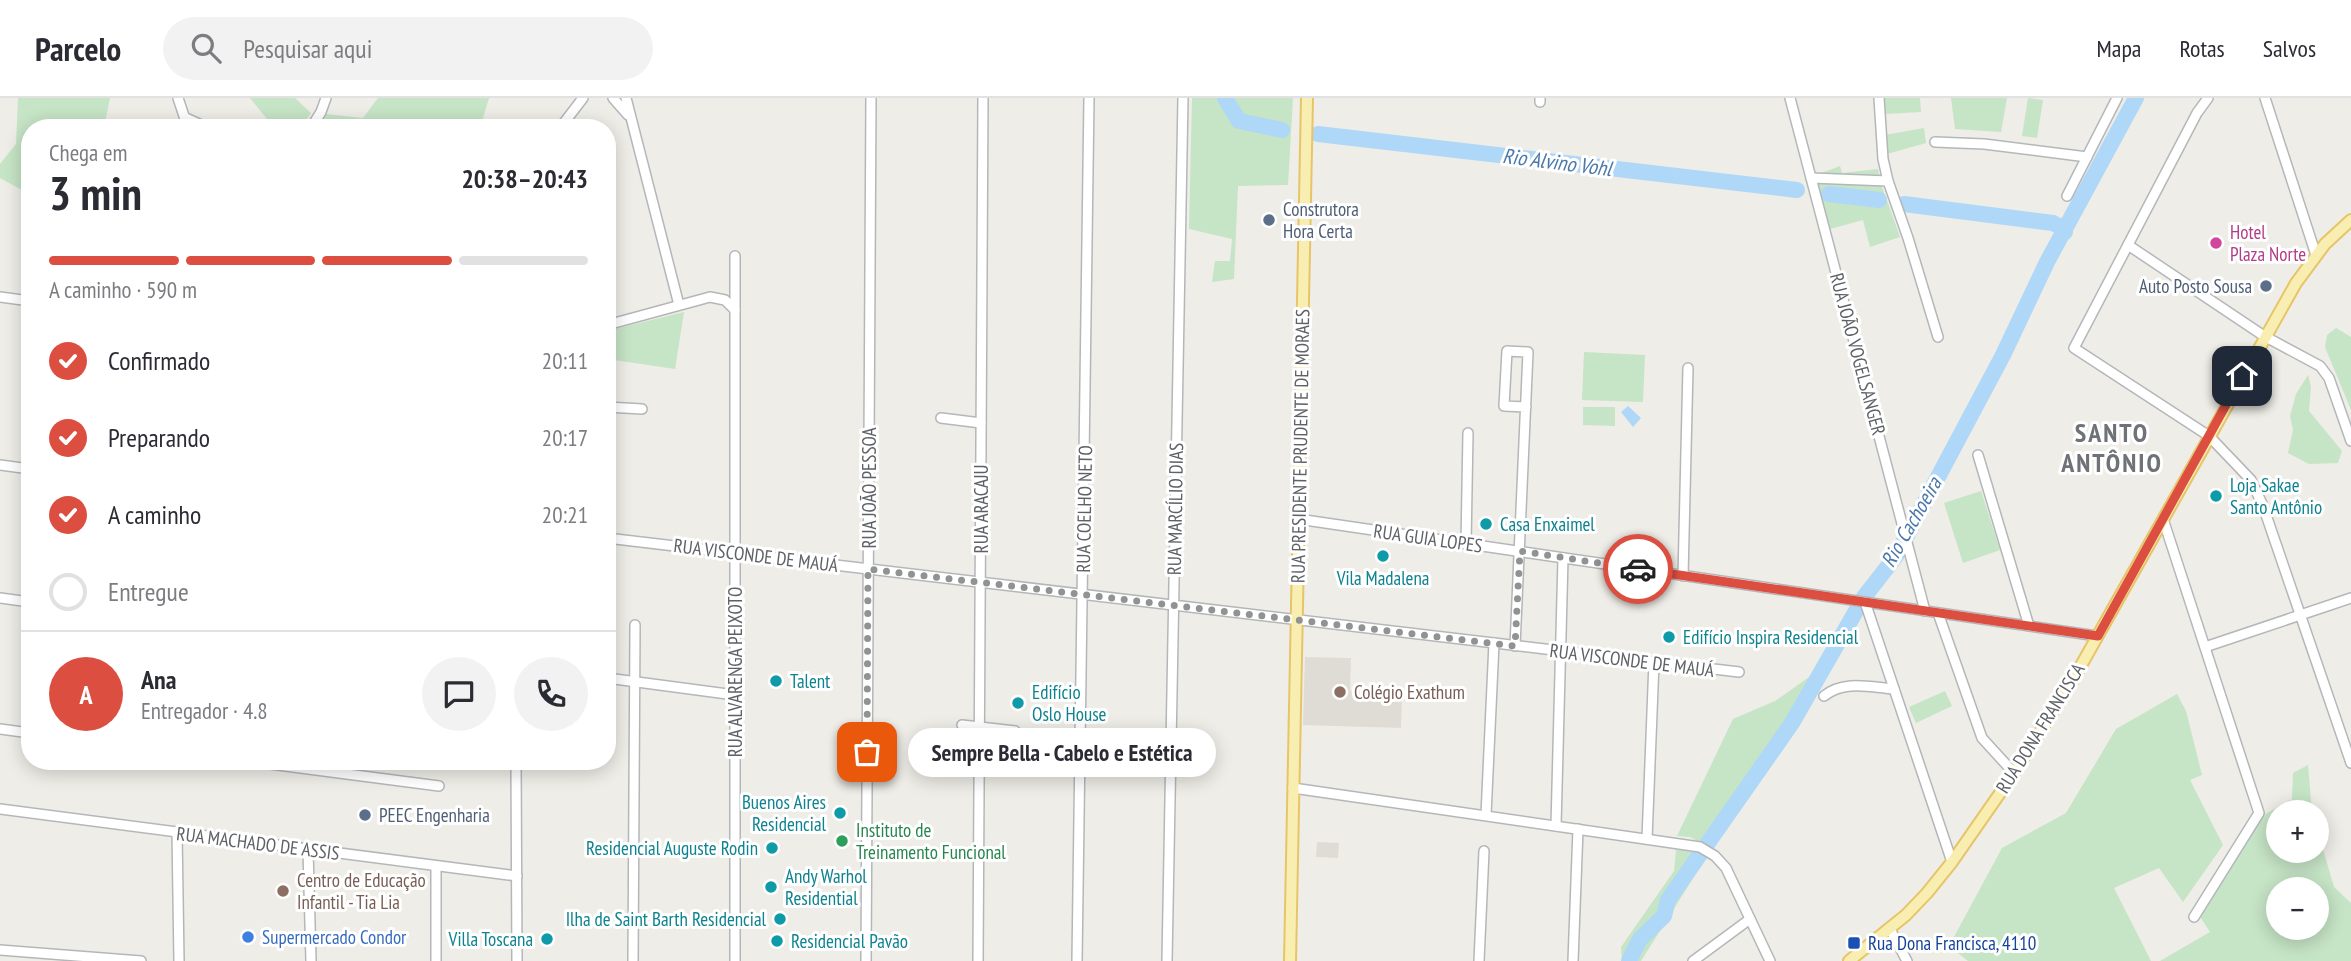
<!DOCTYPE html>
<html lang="pt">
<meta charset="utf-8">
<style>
body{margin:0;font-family:"PT Sans Narrow",sans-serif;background:#f2f2f3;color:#2b2b33;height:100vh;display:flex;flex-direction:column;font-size:26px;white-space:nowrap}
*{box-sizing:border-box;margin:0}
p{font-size:23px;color:#7c7c81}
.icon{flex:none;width:38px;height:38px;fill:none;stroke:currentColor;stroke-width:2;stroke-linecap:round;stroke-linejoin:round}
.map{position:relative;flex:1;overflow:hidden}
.panel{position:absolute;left:21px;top:21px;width:595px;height:651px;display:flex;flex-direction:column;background:#fff;border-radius:28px;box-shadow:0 4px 18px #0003}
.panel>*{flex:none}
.controls{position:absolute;left:2266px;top:702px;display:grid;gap:14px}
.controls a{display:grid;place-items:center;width:63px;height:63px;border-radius:50%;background:#fff;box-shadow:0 4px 18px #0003;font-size:35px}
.pin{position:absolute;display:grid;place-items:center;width:60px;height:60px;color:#fff;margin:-30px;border-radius:14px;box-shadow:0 4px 10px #0006}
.courier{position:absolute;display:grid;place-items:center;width:70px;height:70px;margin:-35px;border:5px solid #dc4e40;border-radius:50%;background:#fff;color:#222;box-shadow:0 2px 9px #0007}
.bubble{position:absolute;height:49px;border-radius:24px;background:#fff;box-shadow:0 4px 18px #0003;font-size:23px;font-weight:700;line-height:49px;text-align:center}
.overview em{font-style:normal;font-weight:700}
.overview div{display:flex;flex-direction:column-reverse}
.overview{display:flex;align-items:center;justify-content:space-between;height:119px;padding:0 28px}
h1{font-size:46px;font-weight:700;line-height:52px}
.bar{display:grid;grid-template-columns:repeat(4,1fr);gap:10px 7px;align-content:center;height:84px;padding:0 28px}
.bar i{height:9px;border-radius:5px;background:#e1e1e2}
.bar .on{background:#dc4e40}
.bar p{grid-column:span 4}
.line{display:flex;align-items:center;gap:18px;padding:0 28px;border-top:2px solid #e1e1e2}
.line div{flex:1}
.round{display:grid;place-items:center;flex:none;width:74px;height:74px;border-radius:37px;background:#f2f2f3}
ol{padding:0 28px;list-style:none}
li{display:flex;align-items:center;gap:21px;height:77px}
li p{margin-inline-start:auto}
li .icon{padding:7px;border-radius:50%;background:#dc4e40;color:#fff;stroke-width:4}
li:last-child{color:#7c7c81}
li i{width:38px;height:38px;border:4px solid #e1e1e2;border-radius:50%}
header{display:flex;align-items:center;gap:42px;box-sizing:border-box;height:98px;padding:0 35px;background:#fff;border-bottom:2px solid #e1e1e2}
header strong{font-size:33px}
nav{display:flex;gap:38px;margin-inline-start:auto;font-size:24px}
.search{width:490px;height:63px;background:#f2f2f3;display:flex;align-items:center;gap:18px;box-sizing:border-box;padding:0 24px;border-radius:38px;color:#7c7c81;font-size:26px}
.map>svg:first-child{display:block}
.education{fill:#dfdcd5}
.green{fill:#c6e4c6;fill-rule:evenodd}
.water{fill:#aed7f8}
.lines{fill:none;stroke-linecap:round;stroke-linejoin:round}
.river{stroke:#aed7f8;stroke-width:16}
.minor-casing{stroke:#b4b7ba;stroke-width:12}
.major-casing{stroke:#e6c569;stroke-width:14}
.minor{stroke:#fff;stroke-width:9}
.major{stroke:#f9eeb2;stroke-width:10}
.done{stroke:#919393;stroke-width:7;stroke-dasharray:0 12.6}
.route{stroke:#dc4e40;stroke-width:9}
.service-dot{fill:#5c6f8a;stroke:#fff;stroke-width:2.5}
.hotel-dot{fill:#d1479c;stroke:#fff;stroke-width:2.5}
.culture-dot{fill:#0f9aa8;stroke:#fff;stroke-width:2.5}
.education-dot{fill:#8d6e63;stroke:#fff;stroke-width:2.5}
.leisure-dot{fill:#2e9e5b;stroke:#fff;stroke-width:2.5}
.shop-dot{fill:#3f7fe0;stroke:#fff;stroke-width:2.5}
.transit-dot{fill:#1a4fb4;stroke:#fff;stroke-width:2.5}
.labels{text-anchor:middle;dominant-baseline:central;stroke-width:6;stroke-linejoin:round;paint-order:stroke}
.service-label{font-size:19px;fill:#4e5e75;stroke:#fff;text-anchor:start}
.hotel-label{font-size:19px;fill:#b23c85;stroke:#fff;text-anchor:start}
.street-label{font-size:19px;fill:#5e6266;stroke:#fff}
.culture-label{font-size:19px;fill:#0d838f;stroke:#fff;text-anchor:start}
.education-label{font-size:19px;fill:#785e54;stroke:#fff;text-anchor:start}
.leisure-label{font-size:19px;fill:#27864d;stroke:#fff;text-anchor:start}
.shop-label{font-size:19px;fill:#366cbe;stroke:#fff;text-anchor:start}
.transit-label{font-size:19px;fill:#164399;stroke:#fff;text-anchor:start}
.water-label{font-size:21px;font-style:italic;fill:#4b78aa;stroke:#fff}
.district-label{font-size:26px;font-weight:bold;letter-spacing:2px;fill:#6f7378;stroke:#fff}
</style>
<header>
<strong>Parcelo</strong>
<div class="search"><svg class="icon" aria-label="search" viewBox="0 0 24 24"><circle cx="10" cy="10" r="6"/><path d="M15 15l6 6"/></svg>Pesquisar aqui</div>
<nav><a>Mapa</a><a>Rotas</a><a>Salvos</a></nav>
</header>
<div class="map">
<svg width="2351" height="863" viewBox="0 0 2351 863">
<rect width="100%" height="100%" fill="#efede7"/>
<g class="education">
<path d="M1305 559 1351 560 1350 593 1402 595 1401 630 1303 627Z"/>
<path d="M1317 744 1339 745 1338 760 1316 759Z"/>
</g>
<g class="green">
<path d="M18 0H110L104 30H30V93L20 91 0 80V66L16 46Z"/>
<path d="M250 0H295L311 15 300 30H258L267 21Z"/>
<path d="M378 0H489L480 30H317L326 16 363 20Z"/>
<path d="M1192 0H1293L1288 87 1238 88 1234 181 1212 184 1215 163H1230L1232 141 1189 131Z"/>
<path d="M1884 0H1920L1921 14 1885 16Z"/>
<path d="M1951 0H2007L2001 34 1955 31Z"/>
<path d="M2028 0 2043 2 2037 40 2022 38Z"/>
<path d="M1924 30 1926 45 1887 56 1885 37Z"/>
<path d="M1840 68 1842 75 1878 71 1881 86 1900 139 1870 149 1863 122 1830 131 1817 90 1816 77Z"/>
<path d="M684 214 675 271 607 261V233Z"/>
<path d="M2336 230 2351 239V312L2325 249 2327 237Z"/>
<path d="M1584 254 1645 257 1643 304 1582 302Z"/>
<path d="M2308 277 2311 288 2309 313 2342 353 2338 365 2309 366 2288 355 2293 332 2290 318 2296 296Z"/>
<path d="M1583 309H1615V328L1583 327Z"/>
<path d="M1981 393 2000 452 1963 465 1944 405Z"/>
<path d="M1819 572 1799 602 1798 609 1793 612 1780 641 1758 665 1756 672 1750 679 1747 697 1734 705 1723 719 1719 720 1709 739 1701 745 1690 739 1677 738 1733 621 1775 603Z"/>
<path d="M1945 593 1952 608 1916 625 1909 609Z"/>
<path d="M2177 596 2186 613 2202 677 2190 682 2223 747 2183 804 2159 770 2114 790 2151 863H1968L1949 848 2002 750 2066 715 2116 631Z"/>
<path d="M2308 667 2312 714H2278V752H2317V731L2334 789 2351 805V863H2160L2210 834 2199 817 2251 733 2267 715 2292 701 2293 675ZM2278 791H2317V830H2278Z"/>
<path d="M1676 752H1689L1704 763 1641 863H1622L1621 849 1674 773Z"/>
</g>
<path class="water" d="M1628 308 1641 320 1633 329 1621 314Z"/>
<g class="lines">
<g class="river">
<path d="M1225 0 1239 23 1282 32"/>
<path d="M1318 36 1797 92"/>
<path d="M1829 96 1879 102"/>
<path d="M1904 106 2053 125 2062 130 2065 134"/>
<path d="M1629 863 1640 841 1664 818 1668 802 1792 625 1864 499 1896 458 2003 257 2047 164 2136 0"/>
</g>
<g class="minor-casing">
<g id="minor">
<path d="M178 0 188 30"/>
<path d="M613 0 628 17"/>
<path d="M626 0 679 207"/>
<path d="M1790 0 1925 513"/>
<path d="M1879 0 1883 61 1888 83 1908 140 1938 239"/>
<path d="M2208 0 2197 15 2074 250 2209 338 2251 382 2263 408 2351 665"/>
<path d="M2265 0 2316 157"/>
<path d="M1540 4V0"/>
<path d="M186 20 208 30"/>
<path d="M311 30 321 14 326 0"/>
<path d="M560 30 583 0"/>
<path d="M1935 44 1984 46 2087 59"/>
<path d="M1811 80 1888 83"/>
<path d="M2067 98 2117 0"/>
<path d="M2128 147 2264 238 2320 268 2329 280 2351 343"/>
<path d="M0 199 30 203"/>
<path d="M607 227 710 199 725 202 735 212"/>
<path d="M607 309 642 311"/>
<path d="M941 320 981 325"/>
<path d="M1978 357 2029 528"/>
<path d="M0 367 30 371"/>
<path d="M1298 421 2097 538"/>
<path d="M2163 421 2259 715 2194 819"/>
<path d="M607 440 1739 574"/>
<path d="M1466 446 1468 335"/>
<path d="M1683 478 1688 270"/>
<path d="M0 500 30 504"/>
<path d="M1865 504 1952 764"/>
<path d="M1938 515 1982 640 2014 675"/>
<path d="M1515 548 1528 254 1507 253 1504 308 1526 309"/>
<path d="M2205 549 2351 500"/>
<path d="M607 580 735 597"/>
<path d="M1824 598C1844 582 1869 589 1894 591"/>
<path d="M962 627 1015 633"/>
<path d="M0 631 30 635"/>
<path d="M247 663 439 688"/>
<path d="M516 663 517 863"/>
<path d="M1293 690 1700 749 1715 758 1726 770 1770 863"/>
<path d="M0 711 517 778"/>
<path d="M1486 717 1494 545"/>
<path d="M1556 728 1563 460"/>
<path d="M177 734 179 863"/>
<path d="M1647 741 1654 564"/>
<path d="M308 751 311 863"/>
<path d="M1890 831 1907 863"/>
<path d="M0 852 141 863"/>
<path d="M436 863V768"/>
<path d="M633 863 635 527"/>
<path d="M735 863V158"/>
<path d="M866 863 871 0"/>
<path d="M978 863 983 0"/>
<path d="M1077 863 1089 0"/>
<path d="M1167 863 1183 0"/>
<path d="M1479 863 1484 753"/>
<path d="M1573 863 1578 731"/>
<path d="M1693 863 1750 821"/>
</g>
</g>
<g class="major-casing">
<g id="major">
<path d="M1290 863 1307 0"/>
<path d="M1849 863 1906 817 1927 795 1952 764 2014 675 2074 580 2296 185 2325 146 2351 122"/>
</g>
</g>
<use href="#minor" class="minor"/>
<use href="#major" class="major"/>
</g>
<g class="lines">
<path class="done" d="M867 654 868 471 1515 548 1520 453 1638 471"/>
<path class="route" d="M1638 471 2098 538 2242 278"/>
</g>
<g class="service-dot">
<circle cx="1269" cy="122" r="7"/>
<circle cx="2266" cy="188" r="7"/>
<circle cx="365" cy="717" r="7"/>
</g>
<circle class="hotel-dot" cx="2216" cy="145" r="7"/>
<g class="culture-dot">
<circle cx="2216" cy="398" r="7"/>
<circle cx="1486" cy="426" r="7"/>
<circle cx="1383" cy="458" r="7"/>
<circle cx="1669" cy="539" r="7"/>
<circle cx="776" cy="583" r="7"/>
<circle cx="1018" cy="605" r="7"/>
<circle cx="840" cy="715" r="7"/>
<circle cx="772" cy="750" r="7"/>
<circle cx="771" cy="789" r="7"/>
<circle cx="780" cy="821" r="7"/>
<circle cx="547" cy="841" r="7"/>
<circle cx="777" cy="843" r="7"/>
</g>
<g class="education-dot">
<circle cx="1340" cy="594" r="7"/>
<circle cx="283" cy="793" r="7"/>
</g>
<circle class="leisure-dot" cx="842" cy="743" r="7"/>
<circle class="shop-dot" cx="248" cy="839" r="7"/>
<rect class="transit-dot" x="1847" y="838" width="14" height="14" rx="3.5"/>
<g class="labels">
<g class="service-label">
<text x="1283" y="111">Construtora<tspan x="1283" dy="22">Hora Certa</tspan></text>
<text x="2252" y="188" text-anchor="end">Auto Posto Sousa</text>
<text x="379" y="717">PEEC Engenharia</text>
</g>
<g class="hotel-label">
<text x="2230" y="134">Hotel<tspan x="2230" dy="22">Plaza Norte</tspan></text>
</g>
<g class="street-label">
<text transform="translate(1858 256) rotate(75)">RUA JOÃO VOGELSANGER</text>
<text transform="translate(1300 348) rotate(-89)">RUA PRESIDENTE PRUDENTE DE MORAES</text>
<text transform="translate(869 390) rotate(-90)">RUA JOÃO PESSOA</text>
<text transform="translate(981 411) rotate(-90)">RUA ARACAJU</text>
<text transform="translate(1084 411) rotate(-89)">RUA COELHO NETO</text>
<text transform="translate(1175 411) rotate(-89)">RUA MARCÍLIO DIAS</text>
<text transform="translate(1428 440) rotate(8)">RUA GUIA LOPES</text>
<text transform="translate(756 457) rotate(7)">RUA VISCONDE DE MAUÁ</text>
<text transform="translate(1632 562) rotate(7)">RUA VISCONDE DE MAUÁ</text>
<text transform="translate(735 574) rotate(-90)">RUA ALVARENGA PEIXOTO</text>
<text transform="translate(2040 630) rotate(-58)">RUA DONA FRANCISCA</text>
<text transform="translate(258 745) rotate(7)">RUA MACHADO DE ASSIS</text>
</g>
<g class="culture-label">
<text x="2230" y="387">Loja Sakae<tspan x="2230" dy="22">Santo Antônio</tspan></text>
<text x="1500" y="426">Casa Enxaimel</text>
<text x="1383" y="480" text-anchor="middle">Vila Madalena</text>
<text x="1683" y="539">Edifício Inspira Residencial</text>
<text x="790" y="583">Talent</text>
<text x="1032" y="594">Edifício<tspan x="1032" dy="22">Oslo House</tspan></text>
<text x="826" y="704" text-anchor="end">Buenos Aires<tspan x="826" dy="22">Residencial</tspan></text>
<text x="758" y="750" text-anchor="end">Residencial Auguste Rodin</text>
<text x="785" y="778">Andy Warhol<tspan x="785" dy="22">Residential</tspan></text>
<text x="766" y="821" text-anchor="end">Ilha de Saint Barth Residencial</text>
<text x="533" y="841" text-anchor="end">Villa Toscana</text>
<text x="791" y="843">Residencial Pavão</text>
</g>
<g class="education-label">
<text x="1354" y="594">Colégio Exathum</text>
<text x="297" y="782">Centro de Educação<tspan x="297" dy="22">Infantil - Tia Lia</tspan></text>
</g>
<g class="leisure-label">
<text x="856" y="732">Instituto de<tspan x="856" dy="22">Treinamento Funcional</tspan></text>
</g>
<g class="shop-label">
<text x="262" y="839">Supermercado Condor</text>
</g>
<g class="transit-label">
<text x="1868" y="845">Rua Dona Francisca, 4110</text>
</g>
<g class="water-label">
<text transform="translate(1557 64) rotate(7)">Rio Alvino Vohl</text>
<text transform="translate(1911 424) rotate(-60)">Rio Cachoeira</text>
</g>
<g class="district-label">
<text x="2112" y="334">SANTO<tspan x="2112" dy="30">ANTÔNIO</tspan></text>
</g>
</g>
</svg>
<div class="controls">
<a>+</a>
<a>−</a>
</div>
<div class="pin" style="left:867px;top:654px;background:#ea580c"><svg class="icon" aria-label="bag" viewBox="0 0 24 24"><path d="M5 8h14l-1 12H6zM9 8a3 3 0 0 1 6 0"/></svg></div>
<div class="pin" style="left:2242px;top:278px;background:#1f2937"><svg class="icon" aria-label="home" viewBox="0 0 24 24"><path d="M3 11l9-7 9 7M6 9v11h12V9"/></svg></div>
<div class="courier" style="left:1638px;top:471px"><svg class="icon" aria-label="car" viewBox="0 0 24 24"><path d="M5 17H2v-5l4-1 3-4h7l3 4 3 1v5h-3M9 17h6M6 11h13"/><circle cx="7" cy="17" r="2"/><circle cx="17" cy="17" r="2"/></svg></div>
<div class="bubble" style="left:908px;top:630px;width:308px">Sempre Bella - Cabelo e Estética</div>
<section class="panel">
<div class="overview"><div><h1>3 min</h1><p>Chega em</p></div><em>20:38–20:43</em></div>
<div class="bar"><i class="on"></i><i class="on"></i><i class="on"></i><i></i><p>A caminho · 590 m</p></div>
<ol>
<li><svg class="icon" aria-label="check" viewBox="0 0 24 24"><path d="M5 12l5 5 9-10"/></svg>Confirmado<p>20:11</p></li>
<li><svg class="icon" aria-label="check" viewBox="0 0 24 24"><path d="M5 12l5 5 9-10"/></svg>Preparando<p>20:17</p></li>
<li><svg class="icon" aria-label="check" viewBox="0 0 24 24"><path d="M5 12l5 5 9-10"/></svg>A caminho<p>20:21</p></li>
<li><i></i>Entregue</li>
</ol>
<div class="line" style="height:126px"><b class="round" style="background:#dc4e40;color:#fff">A</b><div><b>Ana</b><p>Entregador · 4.8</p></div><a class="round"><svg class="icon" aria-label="chat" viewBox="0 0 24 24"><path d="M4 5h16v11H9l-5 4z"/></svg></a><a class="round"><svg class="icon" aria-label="phone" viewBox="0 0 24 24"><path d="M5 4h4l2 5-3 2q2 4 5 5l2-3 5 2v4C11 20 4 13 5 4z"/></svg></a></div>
</section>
</div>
